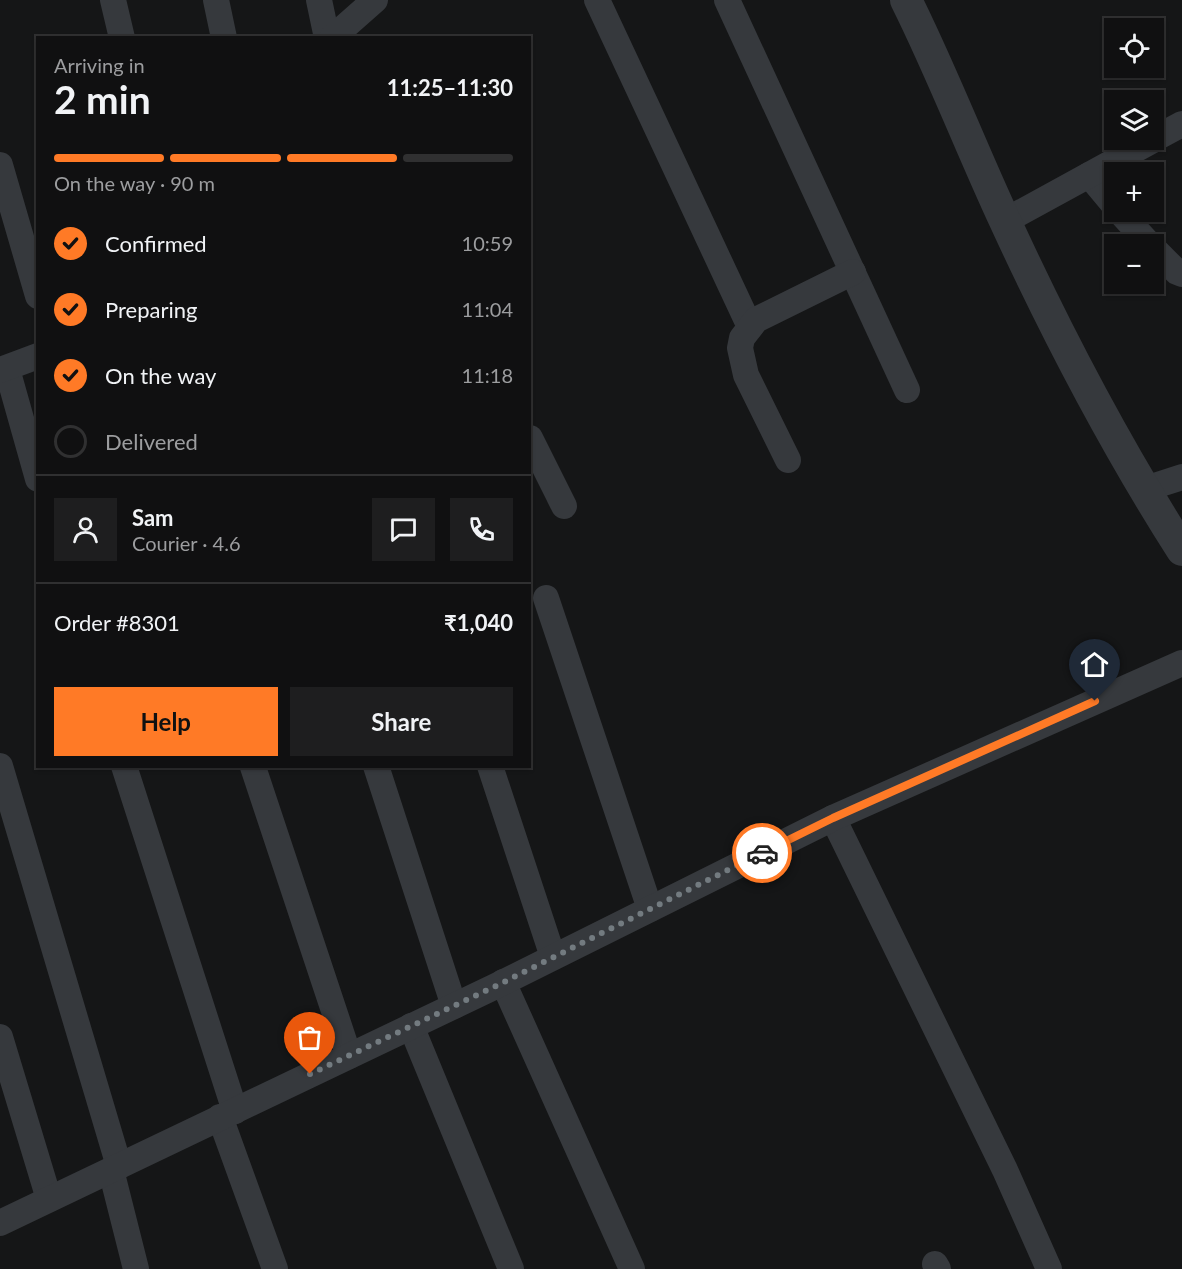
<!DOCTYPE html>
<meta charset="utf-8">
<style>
body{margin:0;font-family:Lato,sans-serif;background:#1e1e1f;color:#f1f3f6;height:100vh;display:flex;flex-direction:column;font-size:22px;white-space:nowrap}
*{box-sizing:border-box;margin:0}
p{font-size:20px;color:#9c9d9f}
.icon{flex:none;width:33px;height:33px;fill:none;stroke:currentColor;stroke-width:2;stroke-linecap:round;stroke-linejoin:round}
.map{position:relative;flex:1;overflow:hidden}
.drawer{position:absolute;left:36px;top:36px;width:495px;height:732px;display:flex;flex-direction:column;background:#101011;border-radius:0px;box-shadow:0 2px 4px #0004,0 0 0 2px #303031}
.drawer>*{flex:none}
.buttons{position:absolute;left:1104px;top:18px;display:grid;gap:12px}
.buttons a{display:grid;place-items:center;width:60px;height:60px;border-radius:0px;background:#101011;box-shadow:0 2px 4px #0004,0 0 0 2px #303031;font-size:30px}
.pin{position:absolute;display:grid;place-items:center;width:51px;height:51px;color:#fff;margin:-62px -26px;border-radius:50% 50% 50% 0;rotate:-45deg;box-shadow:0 0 6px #0007}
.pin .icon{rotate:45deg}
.courier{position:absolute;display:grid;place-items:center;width:60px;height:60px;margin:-30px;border:4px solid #ff7a26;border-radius:50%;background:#fff;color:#222;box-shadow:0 2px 8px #0007}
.head em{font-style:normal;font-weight:700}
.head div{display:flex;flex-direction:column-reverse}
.head{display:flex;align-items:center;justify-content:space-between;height:102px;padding:0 18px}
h1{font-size:39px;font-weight:700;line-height:45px}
.bar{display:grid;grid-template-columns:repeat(4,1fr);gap:9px 6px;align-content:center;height:72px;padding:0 18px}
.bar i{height:8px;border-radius:4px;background:#303031}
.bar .active{background:#ff7a26}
.bar p{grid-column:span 4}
.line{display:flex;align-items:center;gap:15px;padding:0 18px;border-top:2px solid #303031}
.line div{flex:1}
.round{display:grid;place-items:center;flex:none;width:63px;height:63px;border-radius:0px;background:#1e1e1f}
ol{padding:0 18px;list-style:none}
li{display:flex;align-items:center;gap:18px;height:66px}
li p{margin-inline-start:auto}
li .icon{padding:6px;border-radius:50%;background:#ff7a26;color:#111;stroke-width:4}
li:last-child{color:#9c9d9f}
li i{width:33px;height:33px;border:3px solid #303031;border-radius:50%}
.button{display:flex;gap:12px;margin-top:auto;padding:12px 18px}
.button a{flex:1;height:69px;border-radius:0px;background:#ff7a26;color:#111;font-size:24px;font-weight:700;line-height:69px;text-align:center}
.button a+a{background:#1e1e1f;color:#f1f3f6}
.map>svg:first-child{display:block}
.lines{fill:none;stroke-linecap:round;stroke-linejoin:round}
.minor{stroke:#36393d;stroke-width:26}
.tertiary{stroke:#36393d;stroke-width:32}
.done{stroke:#737b80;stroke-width:6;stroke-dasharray:0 10.8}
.route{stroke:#ff7a26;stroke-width:8}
</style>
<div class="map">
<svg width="1182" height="1269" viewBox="0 0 1182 1269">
<rect width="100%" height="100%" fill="#151617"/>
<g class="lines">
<g class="minor">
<path d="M113 0 122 38"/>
<path d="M216 0 224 38"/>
<path d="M319 0 327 38"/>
<path d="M597 0 750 327"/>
<path d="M727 0 907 390"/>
<path d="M332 38 375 0"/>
<path d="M1154 139 1182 124"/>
<path d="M0 165 38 296"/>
<path d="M1089 175 1114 205"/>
<path d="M1120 212 1149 244"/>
<path d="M1005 221 1153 140"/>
<path d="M1154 249 1177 272 1182 274"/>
<path d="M7 369 38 479"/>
<path d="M0 370 38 356"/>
<path d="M530 438 564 506"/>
<path d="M788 460 746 375 740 348 742 338 756 320 853 272"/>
<path d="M1145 489 1182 477"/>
<path d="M546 598 650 909"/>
<path d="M0 766 119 1166"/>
<path d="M124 766 235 1111"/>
<path d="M376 766 454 1006"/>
<path d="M490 766 553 957"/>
<path d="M253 767 349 1056"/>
<path d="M833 818 1005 1170 1049 1269"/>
<path d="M503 982 632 1269"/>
<path d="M411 1026 511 1269"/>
<path d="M0 1037 49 1199"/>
<path d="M220 1117 275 1269"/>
<path d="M111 1170 136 1269"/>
<path d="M0 1223 496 986 833 818 1182 663"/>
<path d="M935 1264 938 1269"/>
</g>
<path class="tertiary" d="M906 0C942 72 971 148 1005 221 1057 334 1115 445 1182 550"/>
</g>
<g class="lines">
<path class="done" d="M310 1074 496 986 762 853"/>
<path class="route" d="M762 853 833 818 1095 701"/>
</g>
</svg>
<div class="buttons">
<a><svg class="icon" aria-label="locate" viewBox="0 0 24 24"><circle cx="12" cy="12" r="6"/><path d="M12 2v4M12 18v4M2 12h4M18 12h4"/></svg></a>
<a><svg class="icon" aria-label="layers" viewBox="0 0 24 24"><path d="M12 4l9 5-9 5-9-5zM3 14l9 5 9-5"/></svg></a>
<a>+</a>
<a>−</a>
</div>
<div class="pin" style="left:310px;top:1074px;background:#ea580c"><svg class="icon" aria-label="bag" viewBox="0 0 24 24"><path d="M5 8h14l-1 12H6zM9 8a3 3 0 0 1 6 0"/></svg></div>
<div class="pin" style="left:1095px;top:701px;background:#1f2937"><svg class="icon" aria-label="home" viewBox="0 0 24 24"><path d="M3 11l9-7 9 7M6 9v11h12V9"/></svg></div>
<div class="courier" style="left:762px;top:853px"><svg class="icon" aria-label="car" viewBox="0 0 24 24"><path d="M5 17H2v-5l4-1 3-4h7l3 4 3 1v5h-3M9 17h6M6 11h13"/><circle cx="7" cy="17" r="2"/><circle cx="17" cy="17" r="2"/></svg></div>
<section class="drawer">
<div class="head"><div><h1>2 min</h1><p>Arriving in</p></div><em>11:25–11:30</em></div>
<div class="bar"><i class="active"></i><i class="active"></i><i class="active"></i><i></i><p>On the way · 90 m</p></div>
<ol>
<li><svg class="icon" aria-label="check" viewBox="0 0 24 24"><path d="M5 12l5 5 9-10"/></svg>Confirmed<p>10:59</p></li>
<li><svg class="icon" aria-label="check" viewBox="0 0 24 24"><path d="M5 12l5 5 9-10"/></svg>Preparing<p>11:04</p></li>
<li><svg class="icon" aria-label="check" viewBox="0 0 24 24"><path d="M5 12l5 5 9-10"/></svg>On the way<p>11:18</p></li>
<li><i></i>Delivered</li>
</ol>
<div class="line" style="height:108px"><a class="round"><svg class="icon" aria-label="person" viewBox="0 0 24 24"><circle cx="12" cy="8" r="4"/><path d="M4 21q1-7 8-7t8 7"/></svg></a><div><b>Sam</b><p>Courier · 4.6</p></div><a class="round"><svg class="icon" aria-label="chat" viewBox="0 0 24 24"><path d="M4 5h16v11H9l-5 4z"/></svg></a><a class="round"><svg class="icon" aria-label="phone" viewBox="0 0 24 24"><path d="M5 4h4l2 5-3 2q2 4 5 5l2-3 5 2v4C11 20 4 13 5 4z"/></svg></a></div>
<div class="line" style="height:78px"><div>Order #8301</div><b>₹1,040</b></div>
<div class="button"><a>Help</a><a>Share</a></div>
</section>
</div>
